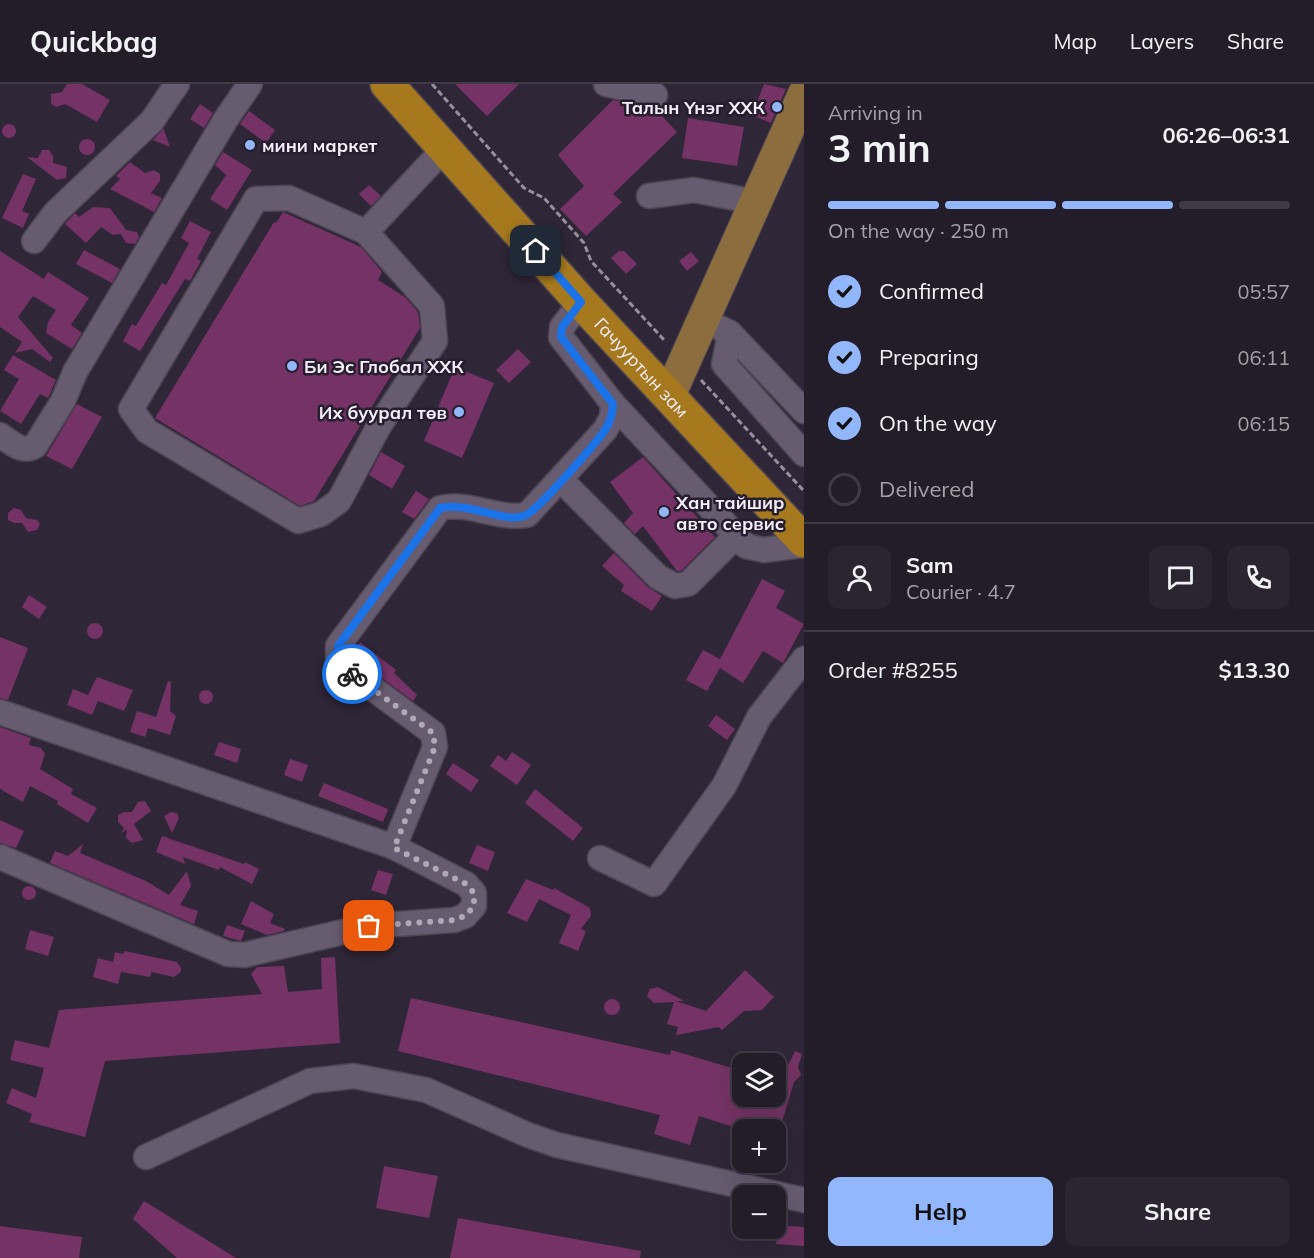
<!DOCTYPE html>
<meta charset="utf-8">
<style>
body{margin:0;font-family:Mulish,sans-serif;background:#2b2531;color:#f1f3f6;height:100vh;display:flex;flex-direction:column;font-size:22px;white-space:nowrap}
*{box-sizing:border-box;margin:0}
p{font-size:20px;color:#a3a1a8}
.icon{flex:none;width:33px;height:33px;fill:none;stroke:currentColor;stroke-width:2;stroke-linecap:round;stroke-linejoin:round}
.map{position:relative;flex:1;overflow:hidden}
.panel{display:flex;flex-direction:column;background:#231c29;width:510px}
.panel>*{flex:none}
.controls{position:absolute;left:732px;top:969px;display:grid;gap:12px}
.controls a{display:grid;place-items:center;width:54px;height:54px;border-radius:12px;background:#231c29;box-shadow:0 6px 24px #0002,0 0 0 2px #403a46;font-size:30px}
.pin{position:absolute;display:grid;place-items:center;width:51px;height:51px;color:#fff;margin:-26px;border-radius:12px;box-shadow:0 3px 9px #0006}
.courier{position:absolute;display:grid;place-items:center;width:60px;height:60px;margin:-30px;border:4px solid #1a73e8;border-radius:50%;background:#fff;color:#222;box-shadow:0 2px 8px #0007}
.headline em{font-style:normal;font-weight:700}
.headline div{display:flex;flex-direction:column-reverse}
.headline{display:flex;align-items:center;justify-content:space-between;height:102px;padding:0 24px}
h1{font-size:39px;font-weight:700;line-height:45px}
.bar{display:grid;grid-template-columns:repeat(4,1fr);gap:9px 6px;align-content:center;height:72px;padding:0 24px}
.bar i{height:8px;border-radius:4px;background:#403a46}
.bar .on{background:#93b7fd}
.bar p{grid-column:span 4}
.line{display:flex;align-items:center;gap:15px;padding:0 24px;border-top:2px solid #403a46}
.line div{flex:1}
.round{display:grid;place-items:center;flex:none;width:63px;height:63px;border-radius:12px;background:#2b2531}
ol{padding:0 24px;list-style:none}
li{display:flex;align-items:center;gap:18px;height:66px}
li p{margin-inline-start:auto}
li .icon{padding:6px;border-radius:50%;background:#93b7fd;color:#111;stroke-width:4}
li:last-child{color:#a3a1a8}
li i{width:33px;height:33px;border:3px solid #403a46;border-radius:50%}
.primary-button{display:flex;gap:12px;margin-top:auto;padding:12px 24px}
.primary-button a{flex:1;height:69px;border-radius:12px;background:#93b7fd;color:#111;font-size:24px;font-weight:700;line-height:69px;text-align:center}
.primary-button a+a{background:#2b2531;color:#f1f3f6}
header{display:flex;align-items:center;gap:36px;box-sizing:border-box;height:84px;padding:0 30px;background:#231c29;border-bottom:2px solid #403a46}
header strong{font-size:28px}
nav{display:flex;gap:33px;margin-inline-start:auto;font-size:21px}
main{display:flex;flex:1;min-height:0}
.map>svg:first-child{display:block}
.building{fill:#743364}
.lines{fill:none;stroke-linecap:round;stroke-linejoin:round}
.minor-casing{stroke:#4c4553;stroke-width:27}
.major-casing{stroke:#4c4553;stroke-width:34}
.highway-casing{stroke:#4c4553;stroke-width:36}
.path{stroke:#968f9d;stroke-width:3;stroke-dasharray:6 3;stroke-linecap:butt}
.minor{stroke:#665b6f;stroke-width:24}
.major{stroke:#8c6d3e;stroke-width:32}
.highway{stroke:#a6791e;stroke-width:33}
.done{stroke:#b0a9b6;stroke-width:6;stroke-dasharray:0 10.8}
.route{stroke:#1a73e8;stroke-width:8}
.poi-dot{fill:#93b7fd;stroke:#261d2d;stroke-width:2}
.labels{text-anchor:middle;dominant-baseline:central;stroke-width:5;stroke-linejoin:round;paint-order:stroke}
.poi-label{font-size:18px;font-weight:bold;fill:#f5effb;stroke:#261d2d;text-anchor:start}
.street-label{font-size:18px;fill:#f5effb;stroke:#261d2d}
</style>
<header>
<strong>Quickbag</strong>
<nav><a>Map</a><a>Layers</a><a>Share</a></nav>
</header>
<main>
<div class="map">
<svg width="804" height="1174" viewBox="0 0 804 1174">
<rect width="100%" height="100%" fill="#2f2637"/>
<g class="building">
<path d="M67 0H82L110 16 97 38 65 20 56 23 51 20V10L62 8Z"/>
<path d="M455 0H519L487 32Z"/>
<path d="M764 0 786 5 771 39 752 31Z"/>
<path d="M613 16 639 22 647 30 662 32 677 48 613 110 622 118 586 152 560 125 584 102 558 71Z"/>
<path d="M200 20 213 29 204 44 190 35Z"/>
<path d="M249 27 275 46 266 59 240 40Z"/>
<path d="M688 34 744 43 737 82 682 74Z"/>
<circle cx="9" cy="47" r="7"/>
<path d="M163 45 164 46 170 63 153 56Z"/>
<circle cx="87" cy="63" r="8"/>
<path d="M42 66H49L53 72V79L67 83 66 94 57 96 27 73 38 74Z"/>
<path d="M223 68 252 86 227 126 210 115 226 91 215 81Z"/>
<path d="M130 78 145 89 154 86 160 90V97L151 109 162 114 154 128 110 105 120 95 116 92Z"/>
<path d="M23 90 36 95 22 127 29 130 23 144 2 134Z"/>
<path d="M369 101 381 112 371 122 359 110Z"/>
<path d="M93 123 110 124 126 146 137 148 139 153 135 160 126 159 121 150 113 151 101 143 86 159 65 140 75 129 79 133Z"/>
<path d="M283 128 361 163 382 188 378 196 405 213 418 228 420 244 314 417 300 422 155 334 274 138 276 139Z"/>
<path d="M190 137 211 148 197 175 201 177 190 197 185 195 140 267 123 257 132 240 136 242 162 199 166 201 189 159 181 154Z"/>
<path d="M84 166 120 185 112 199 76 180Z"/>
<path d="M0 167 44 195 48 188 89 214 71 241 82 249 72 265 46 249 48 238 56 226 33 212 18 233 53 274 50 278 32 265 15 269 22 258 0 243Z"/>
<path d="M619 167H624L637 180 626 190 611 174Z"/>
<path d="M691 168 699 177 687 187 679 177Z"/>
<path d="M518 265 531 278 509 299 496 286Z"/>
<path d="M13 271 56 296 48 314 40 310 21 340 0 327 19 295 4 286Z"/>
<path d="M455 283 494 299 462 374 424 357Z"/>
<path d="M77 320 102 333 72 385 46 372Z"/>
<path d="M381 368 405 382 392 405 369 391Z"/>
<path d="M643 373 715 453 681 487H677L643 442 635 450 624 439 633 429 610 398Z"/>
<path d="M416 407 429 415 414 435 402 428Z"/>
<path d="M14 424 21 426 26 434 37 436 40 440 37 446 28 448 22 439H14L8 436V429Z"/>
<path d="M614 469 648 503 662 512 652 527 621 507 624 501 602 482Z"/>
<path d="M762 495 785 507 776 524 804 540 783 579 763 567 743 599 720 584 707 607 686 596 703 566 720 575Z"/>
<path d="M29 511 47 523 39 535 22 523Z"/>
<circle cx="95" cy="547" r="8"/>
<path d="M0 553 28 564 8 616 0 614Z"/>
<path d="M360 558 396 586 394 589 417 611 413 617 352 572Z"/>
<path d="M97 593 133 606 124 627 98 617 92 631 67 621 73 605 88 611Z"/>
<path d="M168 597 171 598 170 627 176 632 170 651 148 644 145 653 130 648 137 627 156 633Z"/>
<circle cx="206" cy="613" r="7"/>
<path d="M716 631 735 645 727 656 708 642Z"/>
<path d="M0 643 31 654 29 661 41 664 45 670 40 685 73 705 71 710 97 724 88 739 57 720 58 717 30 702 23 718 0 705Z"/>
<path d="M219 658 241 665 237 679 214 671Z"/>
<path d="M512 668 531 681 517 701 490 682 498 671 506 677Z"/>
<path d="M290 675 308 681 302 698 284 691Z"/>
<path d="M453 679 479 696 471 708 446 690Z"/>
<path d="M324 699 388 725 383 738 318 712Z"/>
<path d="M535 705 583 744 573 757 525 719Z"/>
<path d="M145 717 151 727 134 740 143 756 132 759 126 754 127 745 121 750 124 744 118 738V731L124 728H132L138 718Z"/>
<path d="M171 728 177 729 179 734 172 749 164 732Z"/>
<path d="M0 736 24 747 16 764 0 759Z"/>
<path d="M162 752 244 780 245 778 259 785 252 800 220 783 219 786 183 773 185 780 156 768Z"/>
<path d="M83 760 80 769 146 797 169 811 187 787 191 802 180 821 198 827 194 840 50 779 55 767 68 772Z"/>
<path d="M477 761 495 768 488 787 469 779Z"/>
<path d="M378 786 393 790 386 811 371 806Z"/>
<path d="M526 795 553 806 554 804 590 824 591 832 581 845 586 847 578 867 559 859 571 831 539 815 527 838 507 829Z"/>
<circle cx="29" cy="809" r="7"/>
<path d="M251 817 274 830 270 839 285 845 284 847 267 851 241 840Z"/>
<path d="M227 841 245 847 241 857 223 852Z"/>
<path d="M30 846 54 853 48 872 25 865Z"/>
<path d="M125 867 177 878 181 884V888L174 893 151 888 150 893 121 888 118 900 93 893 98 874 113 878 115 868 123 870Z"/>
<path d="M335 873 340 959 105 977 85 1053 29 1038 32 1030 6 1019 12 1004 36 1014 44 984 10 976 15 956 49 964 59 926 262 910 251 890 257 883 284 882 288 908 322 905 321 874Z"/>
<path d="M745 886 774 913 762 926 744 927 722 946 719 943 676 951 678 943 667 940 674 918 654 919 647 912 650 905 658 903 684 917H676L706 927Z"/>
<path d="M411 914 670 971 671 966 742 987V1012H776V997L780 998 795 967 802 970 798 983 801 991 794 998 779 1048 743 1046 699 1032 690 1061 654 1050 660 1031 398 967Z"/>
<circle cx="612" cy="923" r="8"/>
<path d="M384 1082 438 1092 429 1134 376 1124Z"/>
<path d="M144 1117 236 1174H177L133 1135Z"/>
<path d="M458 1134 641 1167 640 1174H450Z"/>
<path d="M777 1141 804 1143V1162L776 1160Z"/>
<path d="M0 1142 82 1153 79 1174H0Z"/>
</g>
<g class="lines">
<g class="minor-casing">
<g id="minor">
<path d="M606 0 655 11"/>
<path d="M649 112 694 106 756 118"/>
<path d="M289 114 366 148 432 222 435 257 379 342 339 417 321 430 298 437 147 347 131 325 256 115Z"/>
<path d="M366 148 445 64"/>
<path d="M34 157 55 129 152 37 177 0"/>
<path d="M720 244 730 249 804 327"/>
<path d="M730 249 724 280 804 370"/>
<path d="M613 320 746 462 764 466 804 461"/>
<path d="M0 351C11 358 22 370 35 362L63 317 75 288 226 35 250 0"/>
<path d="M561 396 658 493 675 502 688 500 736 452"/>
<path d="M0 628 394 763 466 800 474 809V822L465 832 454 836 369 842 244 871 228 870 0 773"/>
<path d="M394 763 435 663 433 649 338 579V562L440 424C469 417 497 436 527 431L605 346 612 333 613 320 561 253 562 243 581 218"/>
<path d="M600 774 654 800 724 702 759 633 804 575"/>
<path d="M146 1073 310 997 354 992 426 1006 528 1051 557 1061 804 1116"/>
</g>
</g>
<g class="major-casing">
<path id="major" d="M669 312 804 10"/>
</g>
<g class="highway-casing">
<g id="highway">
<path id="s1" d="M387 0 581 218 804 457"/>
</g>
</g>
<g class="path">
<path d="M432 0 524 104 544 114 584 159 591 177 666 258"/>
<path d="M701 296 804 407"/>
</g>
<use href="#minor" class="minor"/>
<use href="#major" class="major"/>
<use href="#highway" class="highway"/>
</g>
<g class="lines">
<path class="done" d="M352 590 433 649 435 663 394 764 466 800 474 809V822L465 832 454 836 369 842"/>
<path class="route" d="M352 590 338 579V562L440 424C469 417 506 441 526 431 538 426 596 359 605 346 611 337 612 330 613 320L561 253 562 243 581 218 536 167"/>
</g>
<g class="poi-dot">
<circle cx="777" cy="23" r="6"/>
<circle cx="250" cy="61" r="6"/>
<circle cx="292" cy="282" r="6"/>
<circle cx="459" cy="328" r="6"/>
<circle cx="664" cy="428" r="6"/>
</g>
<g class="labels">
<g class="poi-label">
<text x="765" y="23" text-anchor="end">Талын Үнэг ХХК</text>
<text x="262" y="61">мини маркет</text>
<text x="304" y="282">Би Эс Глобал ХХК</text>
<text x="447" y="328" text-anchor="end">Их буурал төв</text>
<text x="676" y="418">Хан тайшир<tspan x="676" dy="21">авто сервис</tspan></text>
</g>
<g class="street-label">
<text stroke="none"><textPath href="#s1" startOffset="381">Гачууртын зам</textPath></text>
</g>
</g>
</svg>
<div class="controls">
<a><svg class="icon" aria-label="layers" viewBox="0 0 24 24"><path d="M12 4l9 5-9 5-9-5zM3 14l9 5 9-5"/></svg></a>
<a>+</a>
<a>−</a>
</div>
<div class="pin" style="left:369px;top:842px;background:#ea580c"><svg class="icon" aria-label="bag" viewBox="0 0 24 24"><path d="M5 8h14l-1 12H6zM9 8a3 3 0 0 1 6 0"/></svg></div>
<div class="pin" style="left:536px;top:167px;background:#1f2937"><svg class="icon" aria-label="home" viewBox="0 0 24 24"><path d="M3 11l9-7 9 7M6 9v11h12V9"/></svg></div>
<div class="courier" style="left:352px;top:590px"><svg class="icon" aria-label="bike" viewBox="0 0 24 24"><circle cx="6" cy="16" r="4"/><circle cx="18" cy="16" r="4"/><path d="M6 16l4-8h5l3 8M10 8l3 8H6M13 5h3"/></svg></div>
</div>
<section class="panel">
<div class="headline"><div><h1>3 min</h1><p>Arriving in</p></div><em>06:26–06:31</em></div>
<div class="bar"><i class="on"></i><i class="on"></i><i class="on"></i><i></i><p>On the way · 250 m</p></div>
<ol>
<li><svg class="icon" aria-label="check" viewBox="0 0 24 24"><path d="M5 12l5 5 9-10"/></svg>Confirmed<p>05:57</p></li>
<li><svg class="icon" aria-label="check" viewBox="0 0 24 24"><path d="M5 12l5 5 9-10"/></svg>Preparing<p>06:11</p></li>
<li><svg class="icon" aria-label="check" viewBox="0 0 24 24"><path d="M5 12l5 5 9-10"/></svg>On the way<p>06:15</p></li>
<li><i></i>Delivered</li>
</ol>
<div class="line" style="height:108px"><a class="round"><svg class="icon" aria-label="person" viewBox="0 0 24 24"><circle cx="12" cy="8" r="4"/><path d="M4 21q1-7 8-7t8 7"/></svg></a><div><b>Sam</b><p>Courier · 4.7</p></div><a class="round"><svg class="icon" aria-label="chat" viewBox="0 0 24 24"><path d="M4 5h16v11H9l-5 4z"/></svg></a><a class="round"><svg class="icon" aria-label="phone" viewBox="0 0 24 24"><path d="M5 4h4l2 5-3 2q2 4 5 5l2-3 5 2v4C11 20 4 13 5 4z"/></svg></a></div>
<div class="line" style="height:78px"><div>Order #8255</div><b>$13.30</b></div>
<div class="primary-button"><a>Help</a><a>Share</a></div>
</section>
</main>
